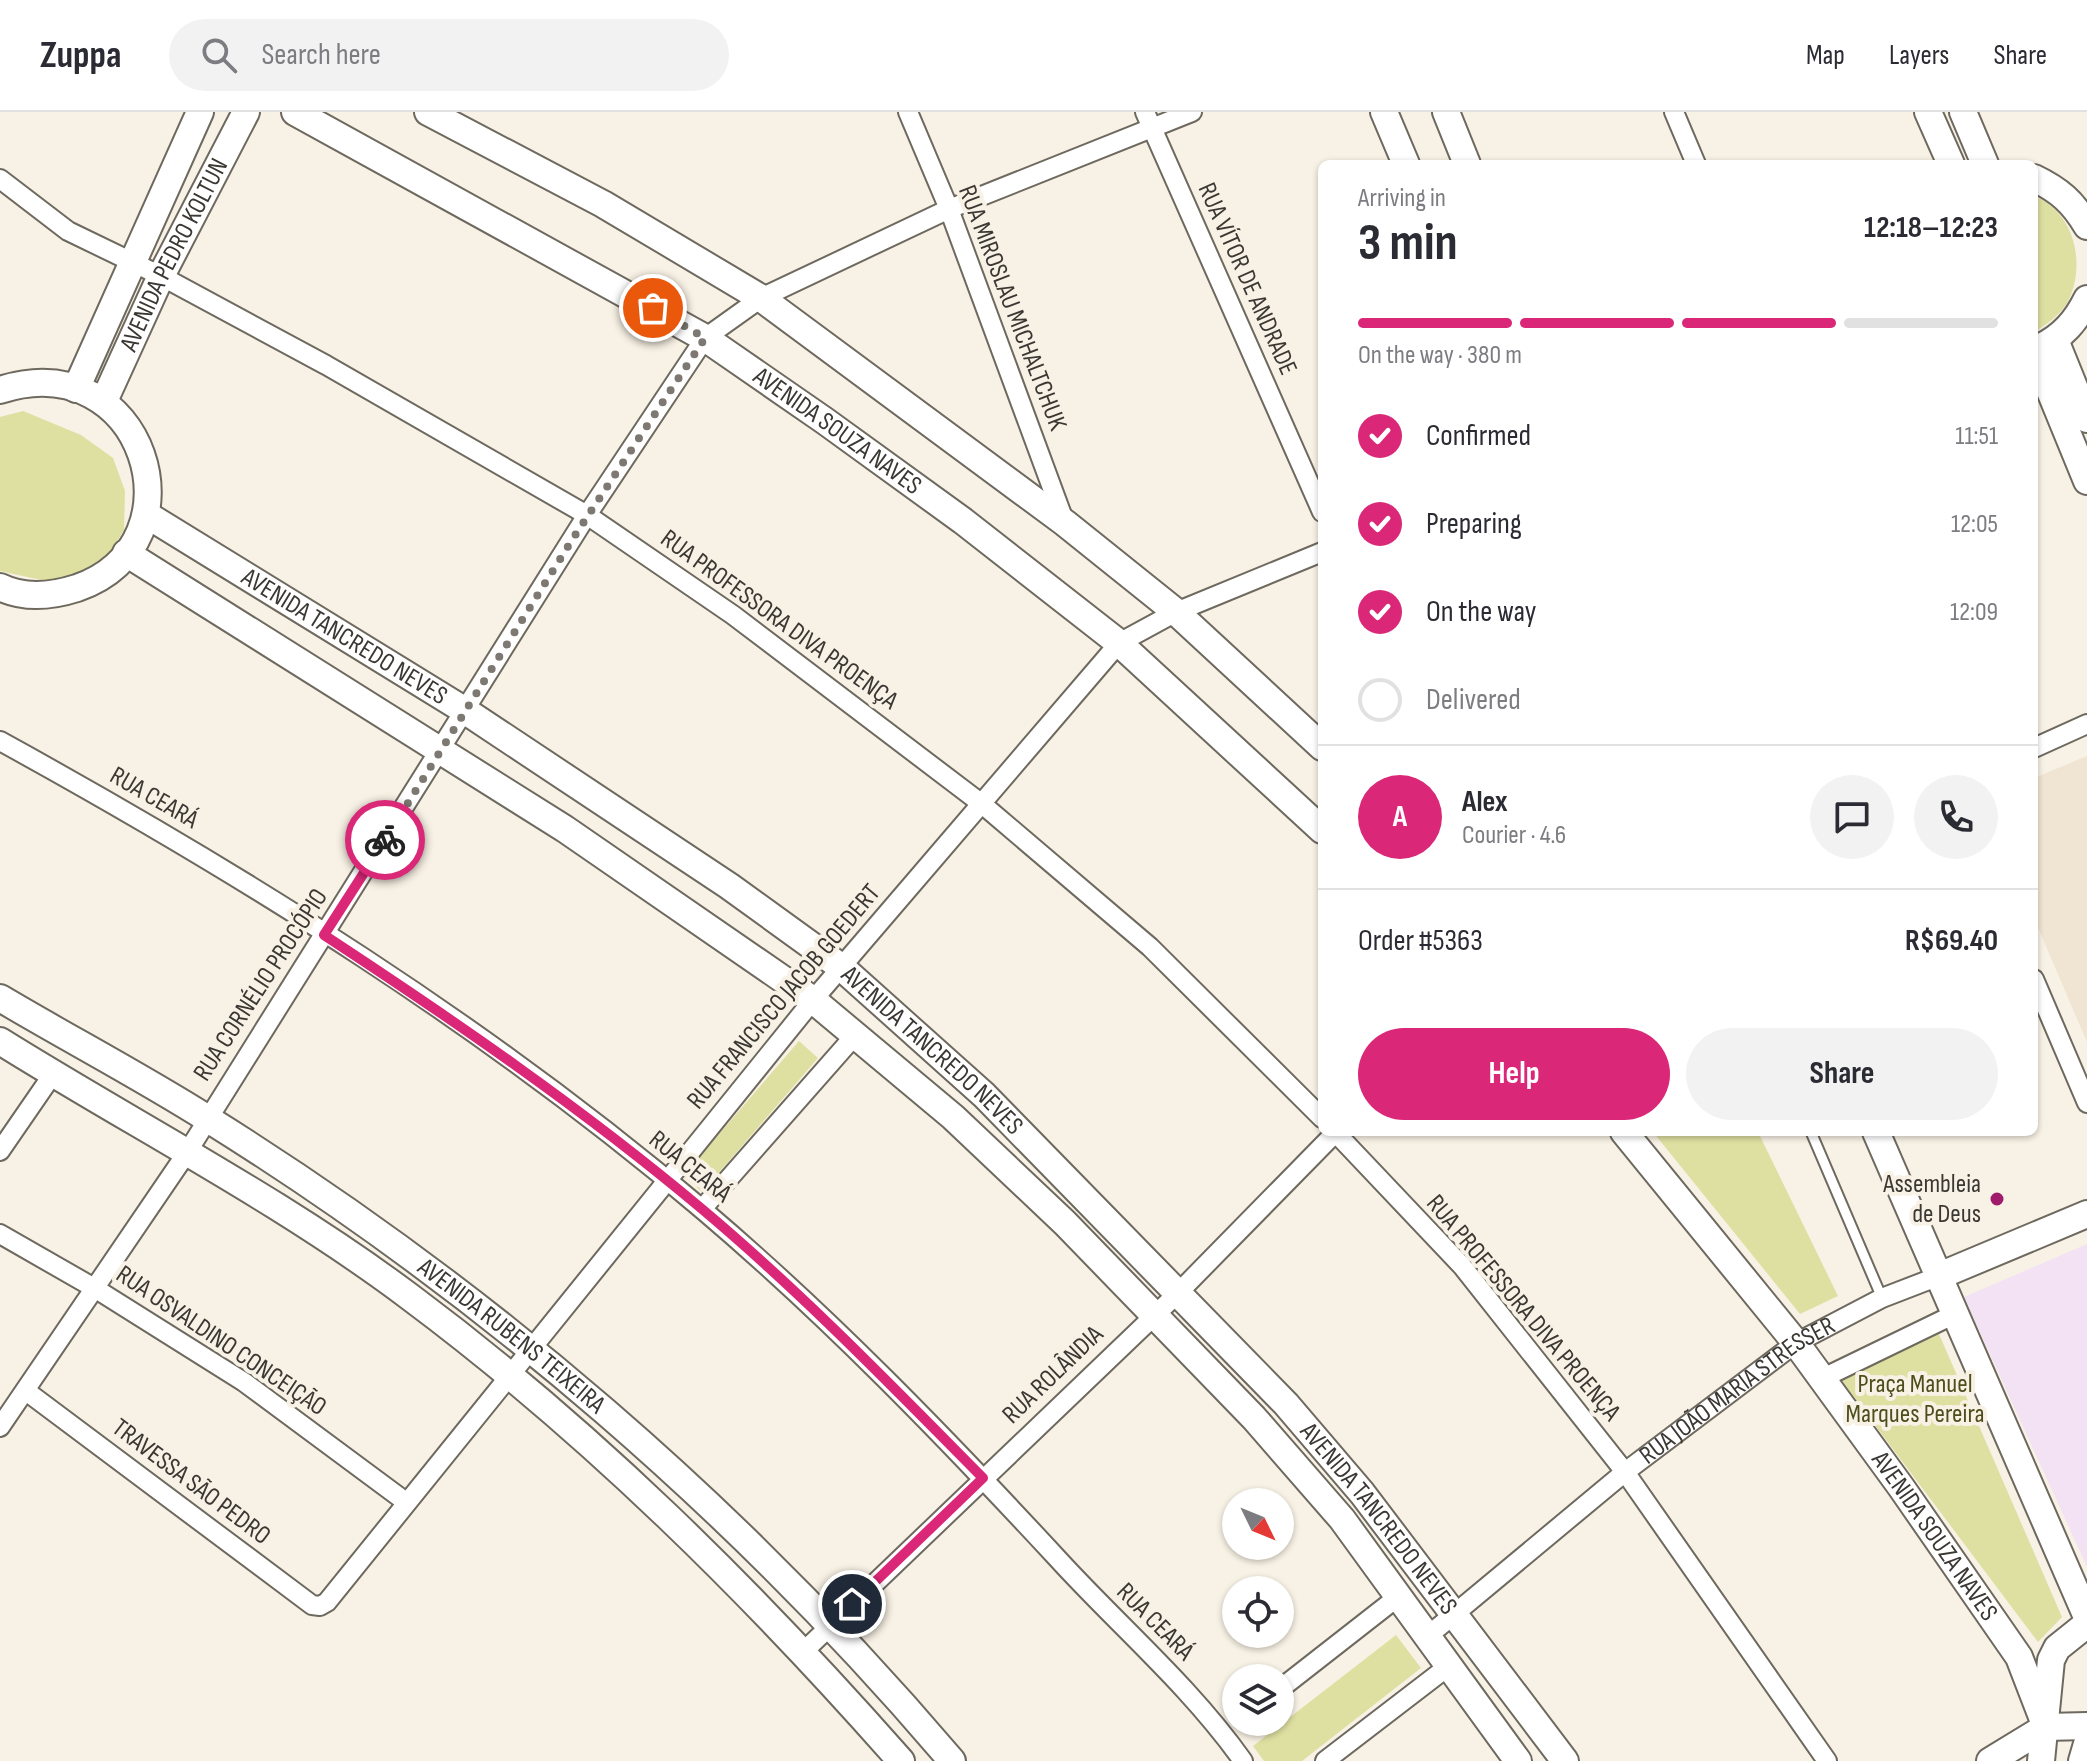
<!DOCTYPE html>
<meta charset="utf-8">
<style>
body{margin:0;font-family:"Sofia Sans Condensed",sans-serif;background:#f2f2f3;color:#2b2b33;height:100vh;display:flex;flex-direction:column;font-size:30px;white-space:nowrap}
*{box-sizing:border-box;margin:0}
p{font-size:26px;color:#7c7c81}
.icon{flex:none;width:44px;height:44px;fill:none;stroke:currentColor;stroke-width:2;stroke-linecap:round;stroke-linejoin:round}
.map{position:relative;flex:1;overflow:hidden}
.details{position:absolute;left:1318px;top:48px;width:720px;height:976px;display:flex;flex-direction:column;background:#fff;border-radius:12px;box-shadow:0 2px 6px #0004}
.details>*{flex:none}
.needle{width:52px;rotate:133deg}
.tools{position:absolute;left:1222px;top:1376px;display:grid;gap:16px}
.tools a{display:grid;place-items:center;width:72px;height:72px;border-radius:50%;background:#fff;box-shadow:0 2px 6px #0004;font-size:40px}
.pin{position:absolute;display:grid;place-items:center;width:68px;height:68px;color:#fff;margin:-34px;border:4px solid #fff;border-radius:50%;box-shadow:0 2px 8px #0007}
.courier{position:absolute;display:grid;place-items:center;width:80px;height:80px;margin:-40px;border:6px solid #db2777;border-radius:50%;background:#fff;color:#222;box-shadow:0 2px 10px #0007}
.head em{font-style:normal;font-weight:700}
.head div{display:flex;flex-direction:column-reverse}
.head{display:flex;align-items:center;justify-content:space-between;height:136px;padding:0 40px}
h1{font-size:52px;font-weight:700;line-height:60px}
.bar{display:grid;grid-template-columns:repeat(4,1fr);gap:12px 8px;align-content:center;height:96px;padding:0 40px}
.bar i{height:10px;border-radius:6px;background:#e1e1e2}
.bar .current{background:#db2777}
.bar p{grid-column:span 4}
.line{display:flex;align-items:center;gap:20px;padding:0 40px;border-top:2px solid #e1e1e2}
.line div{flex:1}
.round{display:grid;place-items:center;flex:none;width:84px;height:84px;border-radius:42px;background:#f2f2f3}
ol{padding:0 40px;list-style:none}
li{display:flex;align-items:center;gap:24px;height:88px}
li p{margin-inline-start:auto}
li .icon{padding:8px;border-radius:50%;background:#db2777;color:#fff;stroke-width:4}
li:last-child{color:#7c7c81}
li i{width:44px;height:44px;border:4px solid #e1e1e2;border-radius:50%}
.cta{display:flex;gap:16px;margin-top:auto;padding:16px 40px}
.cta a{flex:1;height:92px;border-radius:48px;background:#db2777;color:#fff;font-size:32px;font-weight:700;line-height:92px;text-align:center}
.cta a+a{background:#f2f2f3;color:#2b2b33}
header{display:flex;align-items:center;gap:48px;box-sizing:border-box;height:112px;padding:0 40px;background:#fff;border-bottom:2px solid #e1e1e2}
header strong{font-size:38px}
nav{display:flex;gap:44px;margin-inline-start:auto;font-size:28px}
.search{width:560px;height:72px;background:#f2f2f3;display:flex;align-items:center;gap:20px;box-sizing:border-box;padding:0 28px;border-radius:44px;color:#7c7c81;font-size:30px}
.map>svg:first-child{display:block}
.commercial{fill:#f3e2f4}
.built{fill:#efe5d2}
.green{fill:#dee0a2}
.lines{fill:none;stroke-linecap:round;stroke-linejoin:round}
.lane-casing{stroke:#6e695e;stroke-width:13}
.street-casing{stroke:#6e695e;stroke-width:22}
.secondary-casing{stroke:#6e695e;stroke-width:30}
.lane{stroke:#fff;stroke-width:9}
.street{stroke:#fff;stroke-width:18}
.secondary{stroke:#fff;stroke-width:26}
.done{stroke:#7d7972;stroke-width:8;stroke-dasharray:0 14.4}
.route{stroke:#db2777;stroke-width:10}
.poi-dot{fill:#9f1c6d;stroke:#f8f1e5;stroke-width:3}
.labels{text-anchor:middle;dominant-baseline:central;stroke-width:8;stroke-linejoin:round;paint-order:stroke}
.street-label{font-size:26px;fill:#3b3834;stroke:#f8f1e5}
.poi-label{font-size:26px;fill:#3b3834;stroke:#f8f1e5;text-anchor:end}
.park-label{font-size:26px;fill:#4d4e1b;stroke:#f8f1e5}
</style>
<header>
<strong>Zuppa</strong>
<div class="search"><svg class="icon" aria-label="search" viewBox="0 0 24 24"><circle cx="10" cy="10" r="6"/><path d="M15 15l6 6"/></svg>Search here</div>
<nav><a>Map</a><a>Layers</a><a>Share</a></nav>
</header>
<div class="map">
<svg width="2087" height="1649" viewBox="0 0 2087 1649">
<rect width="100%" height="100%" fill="#f8f1e5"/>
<path class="commercial" d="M2087 1132V1455L1964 1185Z"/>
<path class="built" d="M2087 644V930L2034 806V666Z"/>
<g class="green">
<path d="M2034 84C2075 100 2087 154 2067 191 2059 204 2047 212 2034 220Z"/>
<path d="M23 299 81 323 113 346 125 379 124 418 111 439 94 454 55 471 0 459V305Z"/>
<path d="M799 929 818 946 702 1080 683 1064Z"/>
<path d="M1653 1020H1758L1838 1184 1800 1202Z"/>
<path d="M1939 1222 2062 1505 2038 1530 1841 1268Z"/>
<path d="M1396 1523 1421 1556 1302 1649H1264L1253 1634Z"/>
</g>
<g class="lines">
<g class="lane-casing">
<path id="lane" d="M1811 1020 1882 1186"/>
</g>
<g class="street-casing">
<g id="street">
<path d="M908 0 949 97 1065 411"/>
<path d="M1145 0 1322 400"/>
<path d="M1674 0 1696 52"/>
<path d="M0 67 68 119 161 164 326 253 587 403 733 503 982 692 1150 835 1322 1006"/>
<path d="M0 629C246 764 489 916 703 1098 829 1205 944 1324 1057 1446 1119 1514 1189 1573 1243 1649"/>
<path d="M2034 636 2087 612"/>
<path d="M2034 867 2087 991"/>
<path d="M1335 1020 1462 1154 1625 1360 1827 1649"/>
<path d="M0 1039 53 962"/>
<path d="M702 1097 857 921"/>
<path d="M0 1122 96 1177 244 1270 406 1390"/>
<path d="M1823 1266 1955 1202"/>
<path d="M26 1279 312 1493 320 1494 327 1490 813 888 1119 531 1176 500 1322 440"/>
<path d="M0 1315 188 1039 587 403 705 226 761 186 949 97 1192 0"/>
<path id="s1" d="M1429 1523 1625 1360 1796 1231 1882 1186 1939 1164"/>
<path d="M802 1541 1178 1181 1336 1020"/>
<path d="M1280 1577 1399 1484"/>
<path d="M1325 1649 1450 1553"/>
</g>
</g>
<g class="secondary-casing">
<g id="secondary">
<path id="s2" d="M295 0 705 226 825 309 963 409 1119 531 1322 718"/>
<path d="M428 0 603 92 761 186 1065 411 1176 500 1322 635"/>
<path d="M1384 0 1406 52"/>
<path d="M1446 0 1467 52"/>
<path d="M1928 0 1951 52"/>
<path d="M1963 0 1985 52"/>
<path d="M2034 66C2059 78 2073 90 2087 114"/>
<path d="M2055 228 2087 307"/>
<path d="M2041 235C2063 224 2076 209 2087 187"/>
<path d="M2034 240 2087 369"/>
<path d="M76 277 200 0"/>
<path d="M0 278C144 231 207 431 77 476 52 484 24 487 0 475"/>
<path id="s3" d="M104 289 161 164 246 0"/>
<path id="s4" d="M147 403 464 598 729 774 841 855 984 983 1286 1292 1362 1381 1565 1649"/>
<path d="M126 441 565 717 813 888 953 1005 1065 1111 1254 1306 1342 1407 1518 1649"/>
<path id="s5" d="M0 886C69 927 140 964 208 1007 487 1181 739 1398 952 1649"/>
<path d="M0 929C136 1014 281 1088 410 1185 591 1320 752 1480 901 1649"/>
<path id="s6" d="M1624 1020 1796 1231 1901 1375 2019 1545 2046 1615"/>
<path d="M1876 1020 2087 1505"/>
<path d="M1939 1164 2087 1102"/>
<path d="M2046 1615 2087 1614"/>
<path d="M1990 1649 2046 1615"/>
<path d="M2041 1649 2051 1548 2057 1536 2087 1512"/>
<path d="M2082 1649 2087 1632"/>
</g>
</g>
<use href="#lane" class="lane"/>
<use href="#street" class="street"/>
<use href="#secondary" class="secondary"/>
</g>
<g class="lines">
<path class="done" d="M385 728 572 428 705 226 653 196"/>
<path class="route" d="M385 728 324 823C455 909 583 997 702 1097 802 1181 892 1274 983 1366L852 1492"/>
</g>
<circle class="poi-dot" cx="1997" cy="1087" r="8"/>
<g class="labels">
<g class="street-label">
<text stroke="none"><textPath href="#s3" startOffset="162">AVENIDA PEDRO KOLTUN</textPath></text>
<text transform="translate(1247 167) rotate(66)">RUA VÍTOR DE ANDRADE</text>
<text transform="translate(1012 196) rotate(69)">RUA MIROSLAU MICHALTCHUK</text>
<text stroke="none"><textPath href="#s2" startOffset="630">AVENIDA SOUZA NAVES</textPath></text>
<text transform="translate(779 508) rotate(36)">RUA PROFESSORA DIVA PROENÇA</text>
<text stroke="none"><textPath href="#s4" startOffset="232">AVENIDA TANCREDO NEVES</textPath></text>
<text transform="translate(154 686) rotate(30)">RUA CEARÁ</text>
<text transform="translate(261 873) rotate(-57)">RUA CORNÉLIO PROCÓPIO</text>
<text transform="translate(784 885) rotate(-50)">RUA FRANCISCO JACOB GOEDERT</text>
<text stroke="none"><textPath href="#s4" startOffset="952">AVENIDA TANCREDO NEVES</textPath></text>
<text transform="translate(690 1055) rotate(39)">RUA CEARÁ</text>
<text transform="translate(1523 1196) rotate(50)">RUA PROFESSORA DIVA PROENÇA</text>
<text stroke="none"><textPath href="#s5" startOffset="614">AVENIDA RUBENS TEIXEIRA</textPath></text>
<text transform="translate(221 1229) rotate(34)">RUA OSVALDINO CONCEIÇÃO</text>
<text transform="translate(1053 1263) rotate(-44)">RUA ROLÂNDIA</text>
<text stroke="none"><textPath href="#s1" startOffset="394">RUA JOÃO MARIA STRESSER</textPath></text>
<text transform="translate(191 1370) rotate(37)">TRAVESSA SÃO PEDRO</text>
<text stroke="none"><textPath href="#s4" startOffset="1600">AVENIDA TANCREDO NEVES</textPath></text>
<text stroke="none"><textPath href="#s6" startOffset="510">AVENIDA SOUZA NAVES</textPath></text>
<text transform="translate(1155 1510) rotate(45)">RUA CEARÁ</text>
</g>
<g class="poi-label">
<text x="1981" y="1072">Assembleia<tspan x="1981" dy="30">de Deus</tspan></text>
</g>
<g class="park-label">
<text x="1915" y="1272">Praça Manuel<tspan x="1915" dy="30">Marques Pereira</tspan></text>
</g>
</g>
</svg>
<div class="tools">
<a><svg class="needle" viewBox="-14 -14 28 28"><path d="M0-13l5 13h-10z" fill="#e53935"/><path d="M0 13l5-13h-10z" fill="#7c7c81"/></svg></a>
<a><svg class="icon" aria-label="locate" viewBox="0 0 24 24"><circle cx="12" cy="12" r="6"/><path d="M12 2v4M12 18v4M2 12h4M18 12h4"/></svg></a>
<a><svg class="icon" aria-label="layers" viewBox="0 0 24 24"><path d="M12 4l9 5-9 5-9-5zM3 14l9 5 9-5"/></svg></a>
</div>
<div class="pin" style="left:653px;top:196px;background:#ea580c"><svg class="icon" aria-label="bag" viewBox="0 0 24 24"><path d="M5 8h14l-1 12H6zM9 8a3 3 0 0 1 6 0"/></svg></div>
<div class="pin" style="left:852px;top:1492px;background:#1f2937"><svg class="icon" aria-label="home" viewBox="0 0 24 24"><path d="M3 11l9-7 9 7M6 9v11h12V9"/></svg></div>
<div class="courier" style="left:385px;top:728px"><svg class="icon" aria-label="bike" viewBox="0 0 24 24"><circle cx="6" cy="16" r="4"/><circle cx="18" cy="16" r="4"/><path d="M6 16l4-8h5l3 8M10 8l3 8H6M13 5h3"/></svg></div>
<section class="details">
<div class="head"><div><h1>3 min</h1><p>Arriving in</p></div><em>12:18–12:23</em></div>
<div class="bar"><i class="current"></i><i class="current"></i><i class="current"></i><i></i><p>On the way · 380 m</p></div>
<ol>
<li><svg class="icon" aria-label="check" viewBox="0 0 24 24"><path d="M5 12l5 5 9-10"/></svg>Confirmed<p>11:51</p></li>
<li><svg class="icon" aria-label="check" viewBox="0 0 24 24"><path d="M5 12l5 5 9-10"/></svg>Preparing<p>12:05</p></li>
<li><svg class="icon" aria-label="check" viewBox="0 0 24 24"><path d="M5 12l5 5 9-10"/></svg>On the way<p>12:09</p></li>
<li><i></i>Delivered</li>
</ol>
<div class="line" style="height:144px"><b class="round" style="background:#db2777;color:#fff">A</b><div><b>Alex</b><p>Courier · 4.6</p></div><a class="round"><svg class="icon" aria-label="chat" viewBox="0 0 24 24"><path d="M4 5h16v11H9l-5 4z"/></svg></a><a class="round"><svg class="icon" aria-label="phone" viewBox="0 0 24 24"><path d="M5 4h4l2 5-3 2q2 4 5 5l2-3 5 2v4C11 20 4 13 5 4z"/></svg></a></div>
<div class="line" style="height:104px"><div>Order #5363</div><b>R$69.40</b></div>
<div class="cta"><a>Help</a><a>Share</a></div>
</section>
</div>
